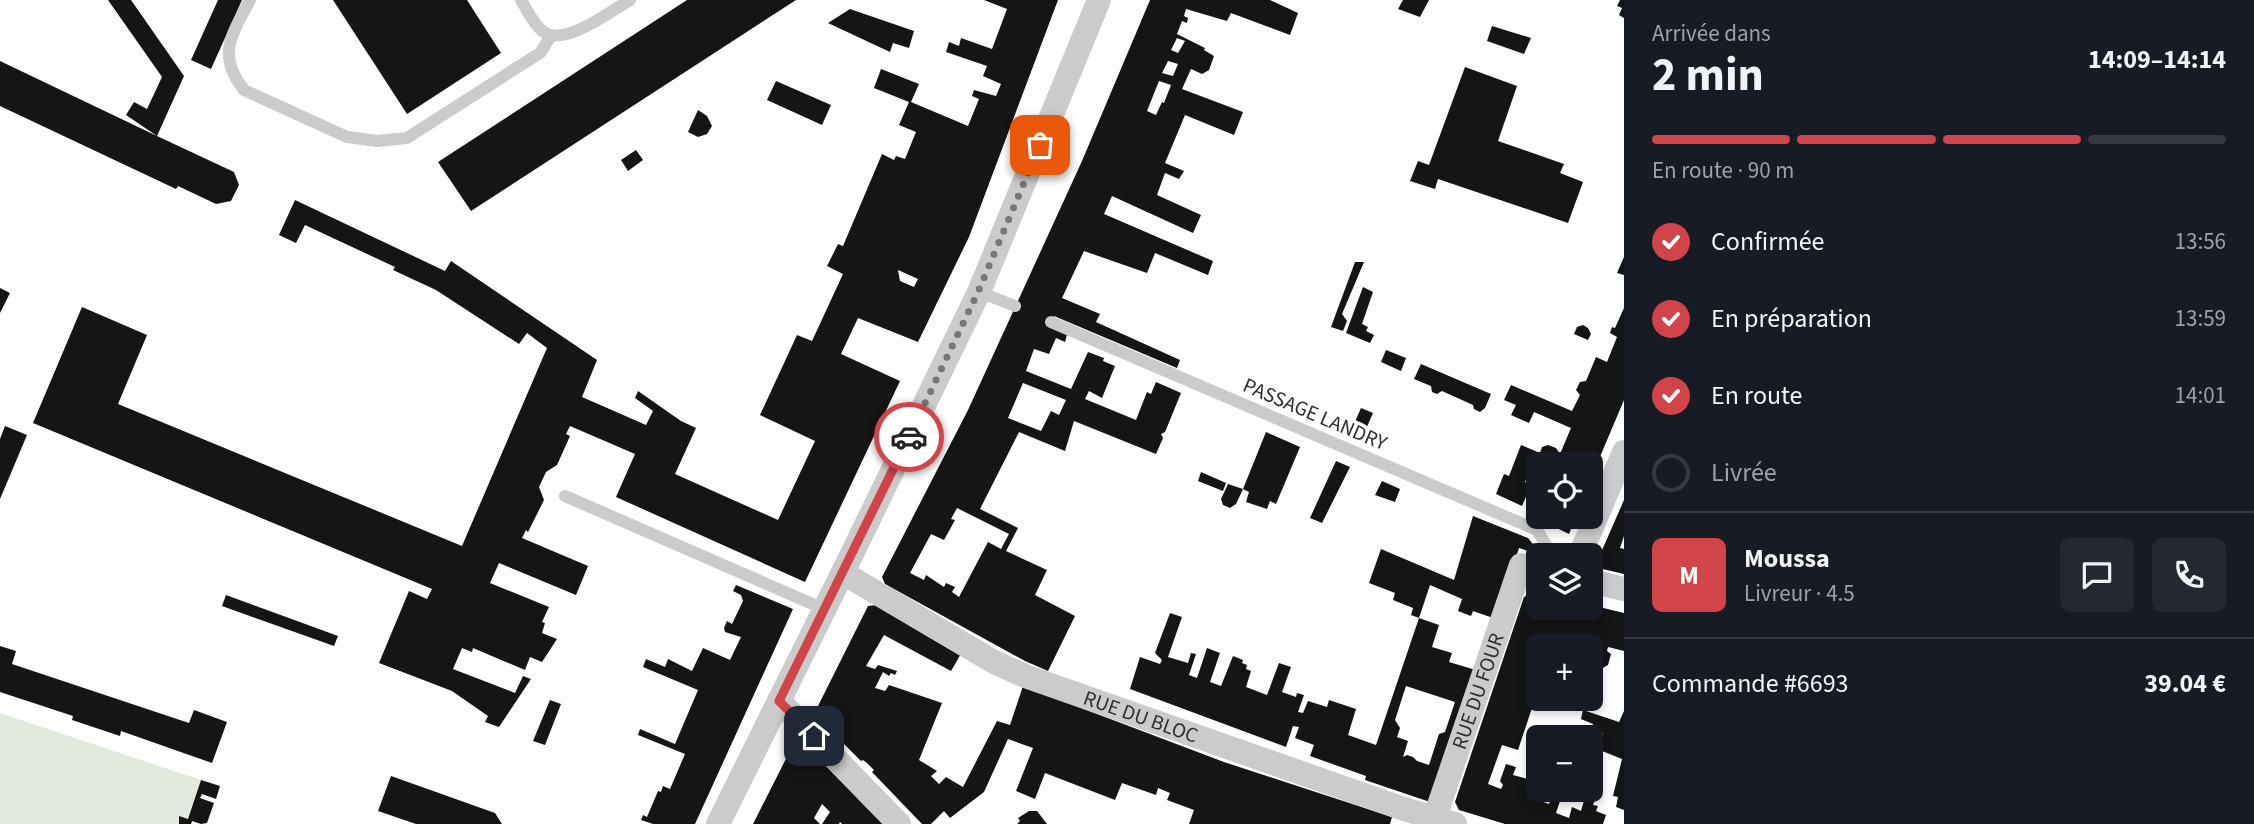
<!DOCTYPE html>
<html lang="fr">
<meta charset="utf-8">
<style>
body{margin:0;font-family:"Source Sans 3",sans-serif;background:#242831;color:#f1f3f6;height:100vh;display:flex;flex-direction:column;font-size:26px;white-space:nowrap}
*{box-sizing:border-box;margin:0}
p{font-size:23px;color:#9ea1a6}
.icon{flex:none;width:38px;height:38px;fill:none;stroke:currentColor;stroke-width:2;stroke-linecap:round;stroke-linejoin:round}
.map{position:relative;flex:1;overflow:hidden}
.side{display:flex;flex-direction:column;background:#171b24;width:630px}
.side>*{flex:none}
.buttons{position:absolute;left:1526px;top:452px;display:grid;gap:14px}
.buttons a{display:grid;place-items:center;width:77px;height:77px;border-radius:10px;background:#171b24;box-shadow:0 4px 10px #0003;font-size:35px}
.pin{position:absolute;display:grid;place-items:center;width:60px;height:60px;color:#fff;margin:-30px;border-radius:14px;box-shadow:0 4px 10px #0006}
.courier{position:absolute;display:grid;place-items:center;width:70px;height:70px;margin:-35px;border:5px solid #d0444a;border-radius:50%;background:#fff;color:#222;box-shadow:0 2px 9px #0007}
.head em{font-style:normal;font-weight:700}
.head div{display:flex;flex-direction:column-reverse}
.head{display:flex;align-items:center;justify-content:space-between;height:119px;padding:0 28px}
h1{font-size:46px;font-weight:700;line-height:52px}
.bar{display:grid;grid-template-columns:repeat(4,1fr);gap:10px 7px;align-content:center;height:84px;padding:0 28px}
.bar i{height:9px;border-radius:5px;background:#363941}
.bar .active{background:#d0444a}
.bar p{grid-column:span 4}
.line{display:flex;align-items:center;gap:18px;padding:0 28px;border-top:2px solid #363941}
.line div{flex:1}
.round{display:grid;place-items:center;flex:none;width:74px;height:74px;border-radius:10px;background:#242831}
ol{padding:0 28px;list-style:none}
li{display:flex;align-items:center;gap:21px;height:77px}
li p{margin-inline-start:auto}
li .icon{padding:7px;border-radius:50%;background:#d0444a;color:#fff;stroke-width:4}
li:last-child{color:#9ea1a6}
li i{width:38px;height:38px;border:4px solid #363941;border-radius:50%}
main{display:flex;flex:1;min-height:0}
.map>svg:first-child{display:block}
.green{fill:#e3e9dd}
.building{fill:#151515;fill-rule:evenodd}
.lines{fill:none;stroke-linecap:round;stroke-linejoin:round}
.lane{stroke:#cbcbcb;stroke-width:12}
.street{stroke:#cbcbcb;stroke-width:24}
.done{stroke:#777;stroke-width:7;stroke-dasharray:0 12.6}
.route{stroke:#d0444a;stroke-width:9}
.labels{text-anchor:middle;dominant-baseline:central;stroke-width:7;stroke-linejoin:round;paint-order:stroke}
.street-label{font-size:21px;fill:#2e2e2e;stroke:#fff}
</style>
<main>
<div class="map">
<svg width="1624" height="824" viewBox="0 0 1624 824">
<rect width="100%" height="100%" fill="#fff"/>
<path class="green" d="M0 713 201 780 188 819 179 817V824H0Z"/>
<g class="building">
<path d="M108 0H131L184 76 157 136 234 172 239 185 231 201 216 204 178 186 176 189 0 106V61L157 136 126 115 134 102 147 109 162 77Z"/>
<path d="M218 0H242L211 69 191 60Z"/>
<path d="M333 0H467L501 53 407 114Z"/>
<path d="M687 0H796L471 211 438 162Z"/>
<path d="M984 0H1058L969 237 918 342 858 318 841 354 900 381 805 582 616 497 635 454 570 426 566 434 570 436 557 465 546 472 539 487 544 500 528 532 526 530 522 538 588 566 576 595 499 563 490 583 549 607 542 622 545 623 542 633 557 639 542 662 530 657 525 670 473 648 472 652 462 648 453 669 515 693 523 676 531 679 499 727 485 722 488 716 452 691 379 663 409 591 427 599 432 589 33 423 82 307 147 335 118 404 462 546 547 348 527 333 519 344 436 290 393 270 395 267 305 225 296 243 279 235 295 200 445 271 451 261 597 360 582 397 646 425 653 411 635 398 638 391 681 421 696 428 675 474 778 520 815 441 760 415 797 335 812 341 843 274 827 266 838 244 843 246 882 154 894 160 896 156 905 159 916 132 899 125 909 102 874 88 881 69 919 84 911 102 968 126 979 99 972 96 974 90 996 96 1001 84 983 76 987 66 946 52 949 42 959 46 961 38 992 49 1007 9ZM898 270 918 279 914 287 900 281Z"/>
<path d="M1150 0H1270L1298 13 1290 35 1231 13 1227 21 1186 9 1184 16 1188 18 1187 23 1182 21 1177 34 1205 48 1204 50 1214 56 1209 70 1202 74 1191 69 1182 89 1243 112 1234 135 1185 115 1165 163 1184 171 1179 179 1165 173 1157 195 1201 215 1193 233 1112 196 1104 214 1213 261 1208 275 1155 253 1147 273 1084 251 1062 298 1100 314 1096 322 1180 360 1177 368 1054 316 1050 326 1067 335 1065 342 1056 338 1049 354 1034 349 1026 371 1071 389 1088 352 1104 358 1103 361 1115 366 1102 398 1089 391 1085 399 1136 420 1147 392 1151 394 1156 382 1181 393 1165 432 1161 434 1163 438 1156 454 1074 421 1065 451 1019 432 980 509 1018 528 1006 551 1047 570 1035 595 1075 616 1048 671 1025 661 885 584 882 577 968 410 1082 161ZM1177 38 1185 41 1178 53 1171 50ZM1168 61 1178 64 1173 76 1162 73ZM1159 81 1171 85 1164 103 1162 102 1156 115 1147 111ZM1023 383 1066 400 1059 415 1051 411 1041 431 1008 418ZM957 508 1009 534 1001 549 988 542 959 597 952 592 955 587 946 583 944 587 926 575 924 580 910 573 931 534 944 540 955 520 951 519Z"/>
<path d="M1403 0H1429L1420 17 1398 9Z"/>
<path d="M1620 0H1624V18L1619 15 1622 8 1617 6Z"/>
<path d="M850 9 914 31 909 48 893 43 890 52 828 23Z"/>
<path d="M1492 26 1531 38 1524 54 1487 41Z"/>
<path d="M1465 67 1517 86 1498 141 1564 164 1560 173 1583 182 1568 223 1438 179 1435 189 1410 181 1418 161 1429 165Z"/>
<path d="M776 81 831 105 822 125 767 100Z"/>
<path d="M698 110 707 116 712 126 707 134 698 137 688 132Z"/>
<path d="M636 150 643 160 628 171 621 160Z"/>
<path d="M1624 257V275L1617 273Z"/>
<path d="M1355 262H1364L1342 314 1347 321 1343 331 1331 327Z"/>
<path d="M1363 287 1373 292 1362 324 1368 327 1366 331 1374 335 1370 343 1346 333Z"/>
<path d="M0 288 10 293 0 313Z"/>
<path d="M1624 308V400L1591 478V464H1538V469L1532 467 1525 482 1531 485 1522 506 1496 494 1504 474 1509 476 1521 445 1540 453 1542 447 1548 445 1556 448 1560 454 1571 428 1534 412 1529 423 1511 415 1516 405 1504 400 1511 385 1572 411 1580 395 1576 390 1580 382 1586 381 1596 357 1607 362 1617 337 1610 333 1612 327 1615 328Z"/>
<path d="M1583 325 1588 328 1591 334 1588 340 1574 334 1577 327Z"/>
<path d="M1386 350 1406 358 1401 371 1381 362Z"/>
<path d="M1421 364 1491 394 1485 408 1480 412 1474 409 1473 405 1442 391 1437 394 1432 392 1431 386 1414 379Z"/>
<path d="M1361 408 1373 413 1363 436 1351 431Z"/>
<path d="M5 426 27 435 0 499V439Z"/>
<path d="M1266 432 1300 447 1276 504 1270 501 1267 509 1246 502 1249 492 1243 489 1236 504 1230 508 1223 505 1221 499 1228 484 1243 489Z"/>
<path d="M1336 461 1350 467 1322 523 1310 518Z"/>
<path d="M1201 472 1226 483 1223 491 1198 481Z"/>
<path d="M1382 481 1400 489 1395 502 1375 495Z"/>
<path d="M1624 500V536L1620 548 1624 549V574L1598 568 1596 564Z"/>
<path d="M1473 516 1528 538 1535 547 1534 553 1519 548 1496 619 1473 611 1471 616 1458 611 1462 599 1430 585 1419 618 1411 615 1413 608 1393 600 1395 593 1369 583 1381 549 1454 580Z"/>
<path d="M1539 516H1576L1569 534 1544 522Z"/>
<path d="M736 585 793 609 695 824H653L641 820 643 815 647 817 658 791 661 792 663 786 670 789 685 754 638 735 640 729 675 744 698 690 643 667 646 659 665 667 668 659 692 671 703 648 730 660 741 637 725 632 724 628 727 621 732 624 743 601 741 595 733 591Z"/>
<path d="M1533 592 1538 593V607H1591V605L1624 613V651L1608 647 1607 651 1611 654 1608 665 1601 669 1600 673 1591 671V646L1574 643V646H1560L1561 640 1552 638 1551 646H1538V690L1518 750 1502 745 1488 784 1501 789 1503 785 1500 781 1506 764 1516 767 1513 775 1532 780 1531 784 1538 786 1535 799 1549 804 1554 789H1564L1556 813 1569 818 1572 807 1581 811 1585 797 1592 799 1594 790 1598 791 1593 805 1598 806 1596 811 1606 815 1603 824H1505L1459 810 1455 802 1524 597Z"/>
<path d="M226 595 338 636 334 646 222 606Z"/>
<path d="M876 605 962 652 951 671 884 635 866 666 875 669 878 665 897 671 895 675 891 673 889 676 883 672 875 688 885 691 889 685 942 703 919 760 937 771 931 776 939 784 946 777 963 787 997 721 1010 725 1023 686 1224 762 1392 817 1390 824H1189L1194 810 1167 800 1170 793 1158 788 1156 795 1122 783 1115 800 1045 773 1035 799 1016 791 1033 748 1008 739 984 792 950 818 944 811 931 824H922L872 772 874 770 867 763 863 760 861 761 819 719 816 710 868 606Z"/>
<path d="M1170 613 1182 617 1168 657 1188 663 1191 653 1196 654 1189 675 1197 678 1207 648 1220 653 1210 682 1221 686 1233 656 1243 660 1242 663 1247 665 1246 669 1251 671 1246 687 1267 695 1279 663 1291 667 1282 692 1296 697 1297 693 1304 695 1298 712 1303 713 1308 701 1327 707 1329 700 1356 709 1348 735 1376 745 1419 618 1439 625 1432 647 1452 653 1449 662 1479 671 1430 802 1365 780 1366 776 1310 756 1314 745 1295 738 1299 727 1293 726 1286 747 1130 689 1140 657 1160 664 1162 660 1155 653ZM1406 686 1455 702 1445 732 1439 734 1429 765 1417 761 1413 757 1407 755 1403 757 1408 741 1397 737 1400 728 1395 720Z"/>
<path d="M0 646 16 651 12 664 189 723 194 710 227 722 212 763 121 731 120 736 72 720 73 716 0 692Z"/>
<path d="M550 700 561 704 545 745 533 741Z"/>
<path d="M1583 710 1619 722 1624 711V810L1616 807 1618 797 1613 796 1622 759 1597 749 1603 733 1592 729 1593 724 1581 719Z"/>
<path d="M801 740 883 824H842L840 822 839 824H822L830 812 822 804 814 818 820 824H753L794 743Z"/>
<path d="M391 776 495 813 502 824H416L378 811Z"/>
<path d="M201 780 220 786 216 799 202 794 200 798 214 803 207 823 201 824 192 821 191 824H179V816L188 819Z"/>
<path d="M1029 811H1037L1047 824H1017L1020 821 1018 818Z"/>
</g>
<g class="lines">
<g class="lane">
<path d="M250 0C232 35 216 54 244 90L347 137 377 141 407 138 540 53 551 36"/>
<path d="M521 0C527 10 534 25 544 32 564 47 611 11 630 0"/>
<path d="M979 292 1015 306"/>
<path d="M1051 322 1537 530 1552 555"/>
<path d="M565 496 824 609"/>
</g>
<g class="street">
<path d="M1580 555 1624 452"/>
<path id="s1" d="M843 573 994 662 1025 676 1404 809 1455 824"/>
<path d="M1591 581 1624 589"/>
<path d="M779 701 899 824"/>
<path id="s2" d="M1435 817 1521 565 1538 569"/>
<path d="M718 824 849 560 979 292 1099 0"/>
</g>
</g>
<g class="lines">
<path class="done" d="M909 437 978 292 1040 145"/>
<path class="route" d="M814 736 779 701 909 437"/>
</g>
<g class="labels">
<g class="street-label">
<text transform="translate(1315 414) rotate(23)">PASSAGE LANDRY</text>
<text stroke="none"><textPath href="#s2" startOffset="133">RUE DU FOUR</textPath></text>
<text stroke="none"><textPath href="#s1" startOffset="332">RUE DU BLOC</textPath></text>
</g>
</g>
</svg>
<div class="buttons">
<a><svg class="icon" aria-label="locate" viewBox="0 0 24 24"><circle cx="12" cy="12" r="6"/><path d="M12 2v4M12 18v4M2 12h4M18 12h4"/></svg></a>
<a><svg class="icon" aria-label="layers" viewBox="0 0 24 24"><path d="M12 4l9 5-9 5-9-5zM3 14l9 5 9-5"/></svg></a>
<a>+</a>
<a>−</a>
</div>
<div class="pin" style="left:1040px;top:145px;background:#ea580c"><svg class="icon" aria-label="bag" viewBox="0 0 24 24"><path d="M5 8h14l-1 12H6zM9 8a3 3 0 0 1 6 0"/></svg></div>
<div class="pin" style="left:814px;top:736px;background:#1f2937"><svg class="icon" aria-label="home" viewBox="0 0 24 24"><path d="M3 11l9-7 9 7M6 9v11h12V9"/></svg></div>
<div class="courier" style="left:909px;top:437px"><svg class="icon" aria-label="car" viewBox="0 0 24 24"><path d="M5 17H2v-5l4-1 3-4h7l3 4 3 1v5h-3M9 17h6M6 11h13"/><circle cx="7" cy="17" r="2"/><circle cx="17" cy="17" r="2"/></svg></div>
</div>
<section class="side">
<div class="head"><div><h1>2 min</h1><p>Arrivée dans</p></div><em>14:09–14:14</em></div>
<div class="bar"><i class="active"></i><i class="active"></i><i class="active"></i><i></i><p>En route · 90 m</p></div>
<ol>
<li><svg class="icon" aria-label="check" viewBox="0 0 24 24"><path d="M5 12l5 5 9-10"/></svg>Confirmée<p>13:56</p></li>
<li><svg class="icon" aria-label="check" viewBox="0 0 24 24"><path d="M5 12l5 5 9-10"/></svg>En préparation<p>13:59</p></li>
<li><svg class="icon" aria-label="check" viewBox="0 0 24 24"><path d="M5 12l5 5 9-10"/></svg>En route<p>14:01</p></li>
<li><i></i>Livrée</li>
</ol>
<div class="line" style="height:126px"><b class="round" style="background:#d0444a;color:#fff">M</b><div><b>Moussa</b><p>Livreur · 4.5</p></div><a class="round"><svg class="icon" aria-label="chat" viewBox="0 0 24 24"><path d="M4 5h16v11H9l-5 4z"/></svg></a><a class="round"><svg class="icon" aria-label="phone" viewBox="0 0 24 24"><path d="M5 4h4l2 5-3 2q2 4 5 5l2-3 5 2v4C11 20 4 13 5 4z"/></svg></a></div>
<div class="line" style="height:91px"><div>Commande #6693</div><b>39.04 €</b></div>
</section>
</main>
